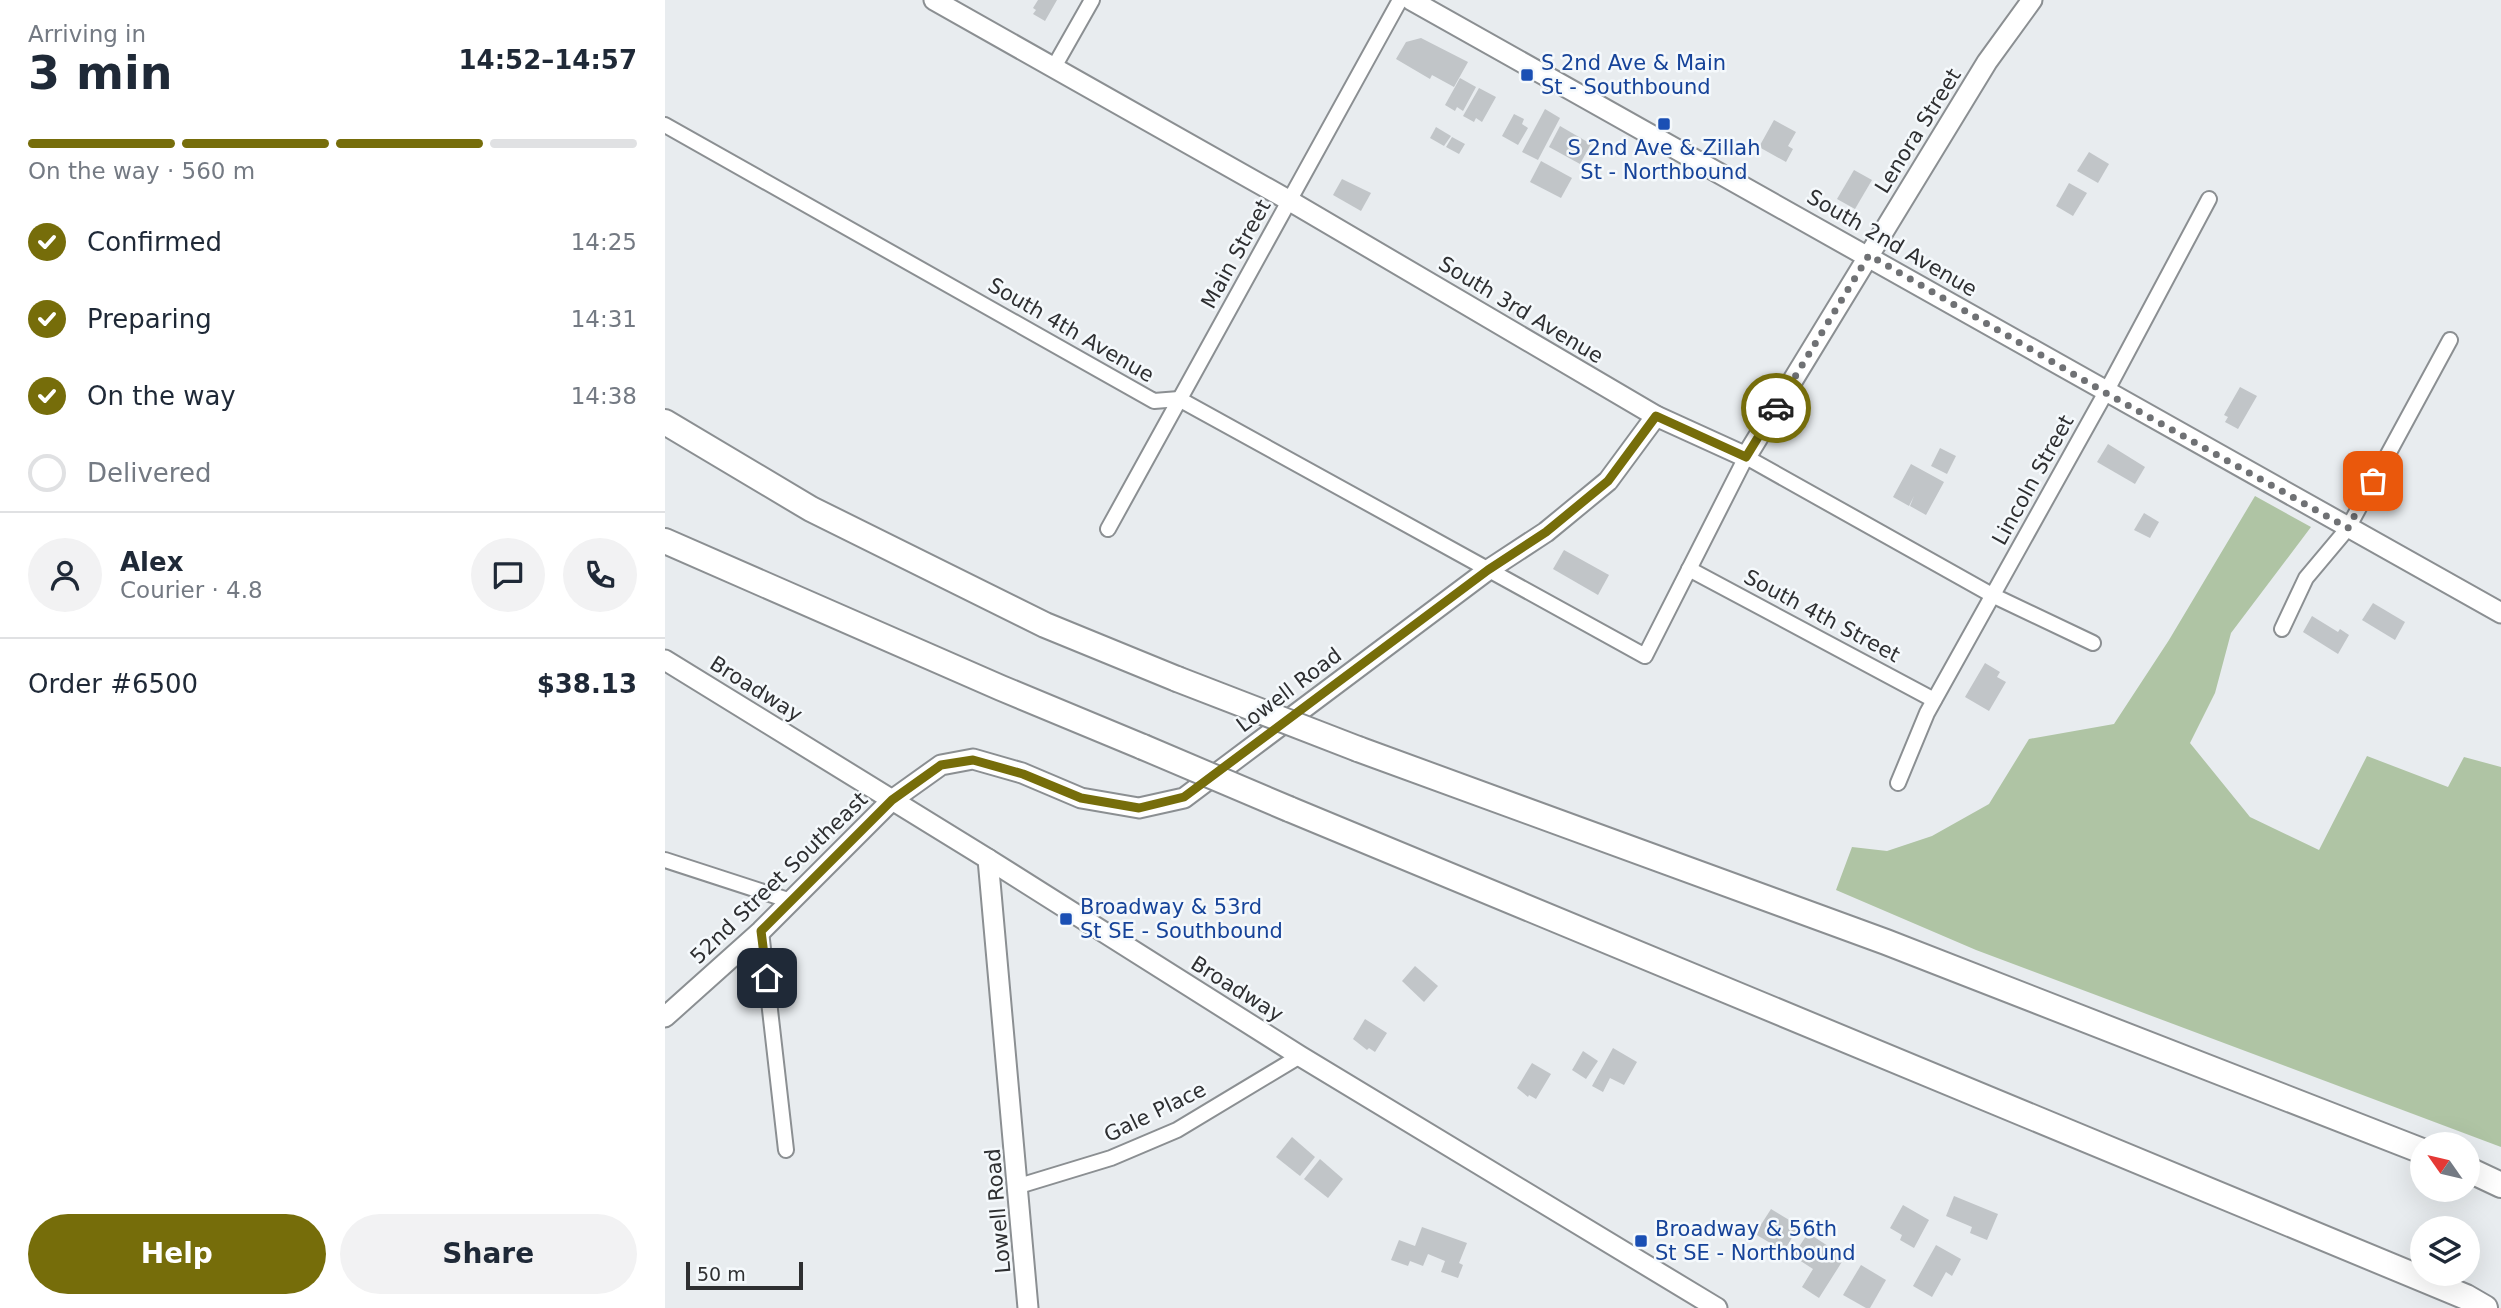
<!DOCTYPE html>
<meta charset="utf-8">
<style>
body{margin:0;font-family:"DejaVu Sans",sans-serif;background:#f2f2f3;color:#1f2937;height:100vh;display:flex;flex-direction:column;font-size:26px;white-space:nowrap}
*{box-sizing:border-box;margin:0}
p{font-size:23px;color:#747a83}
.icon{flex:none;width:38px;height:38px;fill:none;stroke:currentColor;stroke-width:2;stroke-linecap:round;stroke-linejoin:round}
.map{position:relative;flex:1;overflow:hidden}
.drawer{display:flex;flex-direction:column;background:#fff;width:665px}
.drawer>*{flex:none}
.needle{width:46px;rotate:304deg}
.controls{position:absolute;left:1745px;top:1132px;display:grid;gap:14px}
.controls a{display:grid;place-items:center;width:70px;height:70px;border-radius:50%;background:#fff;box-shadow:0 7px 28px #0002;font-size:35px}
.scale{position:absolute;left:21px;bottom:18px;width:117px;box-sizing:border-box;padding-left:7px;border:4px solid #2e2f31;border-top:0;font-size:19px;line-height:24px;white-space:nowrap;color:#2e2f31;-webkit-text-stroke:5px #f5f9fc;paint-order:stroke}
.pin{position:absolute;display:grid;place-items:center;width:60px;height:60px;color:#fff;margin:-30px;border-radius:14px;box-shadow:0 4px 10px #0006}
.courier{position:absolute;display:grid;place-items:center;width:70px;height:70px;margin:-35px;border:5px solid #766d0a;border-radius:50%;background:#fff;color:#222;box-shadow:0 2px 9px #0007}
.summary em{font-style:normal;font-weight:700}
.summary div{display:flex;flex-direction:column-reverse}
.summary{display:flex;align-items:center;justify-content:space-between;height:119px;padding:0 28px}
h1{font-size:46px;font-weight:700;line-height:52px}
.bar{display:grid;grid-template-columns:repeat(4,1fr);gap:10px 7px;align-content:center;height:84px;padding:0 28px}
.bar i{height:9px;border-radius:5px;background:#e0e1e3}
.bar .selected{background:#766d0a}
.bar p{grid-column:span 4}
.line{display:flex;align-items:center;gap:18px;padding:0 28px;border-top:2px solid #e0e1e3}
.line div{flex:1}
.round{display:grid;place-items:center;flex:none;width:74px;height:74px;border-radius:37px;background:#f2f2f3}
ol{padding:0 28px;list-style:none}
li{display:flex;align-items:center;gap:21px;height:77px}
li p{margin-inline-start:auto}
li .icon{padding:7px;border-radius:50%;background:#766d0a;color:#fff;stroke-width:4}
li:last-child{color:#747a83}
li i{width:38px;height:38px;border:4px solid #e0e1e3;border-radius:50%}
.primary-button{display:flex;gap:14px;margin-top:auto;padding:14px 28px}
.primary-button a{flex:1;height:80px;border-radius:42px;background:#766d0a;color:#fff;font-size:28px;font-weight:700;line-height:80px;text-align:center}
.primary-button a+a{background:#f2f2f3;color:#1f2937}
main{display:flex;flex:1;min-height:0}
.map>svg:first-child{display:block}
.forest{fill:#afc4a4}
.building{fill:#c1c5c8}
.lines{fill:none;stroke-linecap:round;stroke-linejoin:round}
.street-casing{stroke:#8b8f92;stroke-width:18}
.secondary-casing{stroke:#8b8f92;stroke-width:23}
.highway-casing{stroke:#8b8f92;stroke-width:28}
.street{stroke:#fff;stroke-width:14}
.secondary{stroke:#fff;stroke-width:19}
.highway{stroke:#fff;stroke-width:24}
.highway-bridge-casing{stroke:#8b8f92;stroke-width:28;stroke-linecap:butt}
.highway-bridge{stroke:#fff;stroke-width:24}
.done{stroke:#6f7174;stroke-width:7;stroke-dasharray:0 12.6}
.route{stroke:#766d0a;stroke-width:9}
.transit-dot{fill:#1a4fb4;stroke:#f5f9fc;stroke-width:2.5}
.labels{text-anchor:middle;dominant-baseline:central;stroke-width:5;stroke-linejoin:round;paint-order:stroke}
.transit-label{font-size:21px;fill:#164399;stroke:#f5f9fc;text-anchor:start}
.street-label{font-size:21px;fill:#2e2f31;stroke:#f5f9fc}
</style>
<main>
<section class="drawer">
<div class="summary"><div><h1>3 min</h1><p>Arriving in</p></div><em>14:52–14:57</em></div>
<div class="bar"><i class="selected"></i><i class="selected"></i><i class="selected"></i><i></i><p>On the way · 560 m</p></div>
<ol>
<li><svg class="icon" aria-label="check" viewBox="0 0 24 24"><path d="M5 12l5 5 9-10"/></svg>Confirmed<p>14:25</p></li>
<li><svg class="icon" aria-label="check" viewBox="0 0 24 24"><path d="M5 12l5 5 9-10"/></svg>Preparing<p>14:31</p></li>
<li><svg class="icon" aria-label="check" viewBox="0 0 24 24"><path d="M5 12l5 5 9-10"/></svg>On the way<p>14:38</p></li>
<li><i></i>Delivered</li>
</ol>
<div class="line" style="height:126px"><a class="round"><svg class="icon" aria-label="person" viewBox="0 0 24 24"><circle cx="12" cy="8" r="4"/><path d="M4 21q1-7 8-7t8 7"/></svg></a><div><b>Alex</b><p>Courier · 4.8</p></div><a class="round"><svg class="icon" aria-label="chat" viewBox="0 0 24 24"><path d="M4 5h16v11H9l-5 4z"/></svg></a><a class="round"><svg class="icon" aria-label="phone" viewBox="0 0 24 24"><path d="M5 4h4l2 5-3 2q2 4 5 5l2-3 5 2v4C11 20 4 13 5 4z"/></svg></a></div>
<div class="line" style="height:91px"><div>Order #6500</div><b>$38.13</b></div>
<div class="primary-button"><a>Help</a><a>Share</a></div>
</section>
<div class="map">
<svg width="1836" height="1308" viewBox="0 0 1836 1308">
<rect width="100%" height="100%" fill="#e8ecef"/>
<path class="forest" d="M1590 496 1646 527 1566 633 1550 693 1525 743 1585 817 1654 850 1702 756 1783 787 1799 757 1836 767V1147L1311 950 1171 890 1187 847 1222 851 1267 836 1324 804 1364 739 1449 724 1504 640Z"/>
<g class="building">
<path d="M373 0H392L380 21 368 14 371 10 368 8Z"/>
<path d="M756 38 803 62 789 87 767 75 765 79 731 59 741 42Z"/>
<path d="M795 78 811 87 798 111 792 107 790 111 780 105Z"/>
<path d="M814 88 831 97 817 122 811 118 809 122 798 116Z"/>
<path d="M880 109 895 118 873 160 857 152Z"/>
<path d="M849 114 859 119 857 124 863 128 853 145 837 136Z"/>
<path d="M1109 120 1131 132 1123 146 1128 149 1121 162 1094 147Z"/>
<path d="M895 126 926 144 915 164 884 147Z"/>
<path d="M771 127 786 136 779 146 765 138Z"/>
<path d="M787 137 800 144 794 154 781 147Z"/>
<path d="M1424 152 1444 164 1433 183 1412 171Z"/>
<path d="M876 161 907 178 896 198 865 182Z"/>
<path d="M1189 170 1207 180 1190 209 1172 199Z"/>
<path d="M677 179 706 193 696 211 668 195Z"/>
<path d="M1404 183 1422 193 1408 216 1391 206Z"/>
<path d="M1575 387 1592 396 1573 429 1560 422 1563 417 1559 415Z"/>
<path d="M1443 444 1480 467 1470 484 1432 462Z"/>
<path d="M1275 448 1291 456 1282 474 1266 466Z"/>
<path d="M1246 464 1279 482 1261 515 1245 506 1249 496 1244 506 1228 497Z"/>
<path d="M1479 513 1494 522 1485 538 1469 530Z"/>
<path d="M899 550 944 575 933 595 888 569Z"/>
<path d="M1708 603 1740 622 1730 640 1697 620Z"/>
<path d="M1647 616 1673 632 1675 629 1684 635 1673 654 1638 632Z"/>
<path d="M1320 663 1335 672 1332 677 1341 682 1324 711 1300 697Z"/>
<path d="M750 966 773 986 759 1002 737 981Z"/>
<path d="M700 1019 722 1033 710 1052 704 1048 702 1050 688 1039Z"/>
<path d="M948 1048 972 1062 959 1085 945 1078 938 1092 927 1086Z"/>
<path d="M918 1051 933 1061 921 1079 907 1070Z"/>
<path d="M867 1063 886 1074 871 1099 864 1095 863 1097 852 1088Z"/>
<path d="M627 1137 650 1157 635 1176 611 1157Z"/>
<path d="M655 1159 678 1179 663 1198 639 1179Z"/>
<path d="M1289 1196 1333 1214 1322 1240 1305 1233 1307 1227 1281 1216Z"/>
<path d="M1238 1205 1264 1220 1249 1248 1235 1240 1237 1235 1225 1228Z"/>
<path d="M1106 1209 1134 1226 1119 1251 1090 1234Z"/>
<path d="M757 1227 802 1243 794 1263 798 1265 793 1278 776 1272 780 1261 763 1254 758 1266 745 1261 743 1266 726 1260 734 1240 750 1246Z"/>
<path d="M1143 1233 1180 1257 1154 1298 1137 1287 1148 1269 1128 1256Z"/>
<path d="M1271 1245 1296 1259 1287 1276 1281 1272 1267 1297 1248 1286Z"/>
<path d="M1196 1265 1221 1280 1205 1308H1201L1178 1295Z"/>
</g>
<g class="lines">
<g class="street-casing">
<g id="street">
<path d="M389 67 427 0"/>
<path d="M0 125 489 401 514 399 980 656 1081 457 1327 595 1428 643"/>
<path d="M443 529 735 0"/>
<path d="M1024 569 1269 700"/>
<path d="M1617 629 1641 578 1683 528 1785 340"/>
<path d="M1233 783 1262 713 1441 392 1544 199"/>
<path d="M0 860 126 901"/>
<path d="M96 931 121 1150"/>
<path d="M354 1186 446 1158 512 1130 635 1056"/>
</g>
</g>
<g class="secondary-casing">
<g id="secondary">
<path d="M269 0 625 201 991 416 1081 457 1322 62 1367 0"/>
<path d="M746 0 1836 613"/>
<path d="M0 660 323 859 635 1056 1052 1308"/>
<path d="M323 859 363 1308"/>
<path d="M0 1017 96 931 227 800 276 765 308 759 357 773 416 798 474 808 519 798 823 570 881 532 943 481 991 416"/>
</g>
</g>
<g class="highway-casing">
<g id="highway">
<path d="M0 422 146 509 380 625 512 679"/>
<path d="M0 541 336 688 478 747"/>
<path d="M693 749 1221 942 1757 1151"/>
<path d="M624 809 1801 1297 1820 1308"/>
<path d="M1802 1169 1836 1185"/>
</g>
</g>
<use href="#street" class="street"/>
<use href="#secondary" class="secondary"/>
<use href="#highway" class="highway"/>
<g class="highway-bridge-casing">
<g id="highway-bridge">
<path d="M512 679 693 749"/>
<path d="M478 747 624 809"/>
</g>
</g>
<use href="#highway-bridge" class="highway-bridge"/>
</g>
<g class="lines">
<path class="done" d="M1111 408 1204 255 1441 393 1683 528 1708 481"/>
<path class="route" d="M102 978 96 931 227 800 276 765 308 760 358 774 416 798 474 808 519 797 823 570 881 532 943 481 991 416 1081 457 1111 408"/>
</g>
<g class="transit-dot">
<rect x="855" y="68" width="14" height="14" rx="3.5"/>
<rect x="992" y="117" width="14" height="14" rx="3.5"/>
<rect x="394" y="912" width="14" height="14" rx="3.5"/>
<rect x="969" y="1234" width="14" height="14" rx="3.5"/>
</g>
<g class="labels">
<g class="transit-label">
<text x="876" y="63">S 2nd Ave &amp; Main<tspan x="876" dy="24">St - Southbound</tspan></text>
<text x="999" y="148" text-anchor="middle">S 2nd Ave &amp; Zillah<tspan x="999" dy="24">St - Northbound</tspan></text>
<text x="415" y="907">Broadway &amp; 53rd<tspan x="415" dy="24">St SE - Southbound</tspan></text>
<text x="990" y="1229">Broadway &amp; 56th<tspan x="990" dy="24">St SE - Northbound</tspan></text>
</g>
<g class="street-label">
<text transform="translate(1253 131) rotate(-58)">Lenora Street</text>
<text transform="translate(1227 243) rotate(30)">South 2nd Avenue</text>
<text transform="translate(571 254) rotate(-61)">Main Street</text>
<text transform="translate(856 310) rotate(31)">South 3rd Avenue</text>
<text transform="translate(406 330) rotate(30)">South 4th Avenue</text>
<text transform="translate(1368 480) rotate(-61)">Lincoln Street</text>
<text transform="translate(1157 616) rotate(28)">South 4th Street</text>
<text transform="translate(91 689) rotate(32)">Broadway</text>
<text transform="translate(624 690) rotate(-37)">Lowell Road</text>
<text transform="translate(114 878) rotate(-44)">52nd Street Southeast</text>
<text transform="translate(572 989) rotate(32)">Broadway</text>
<text transform="translate(490 1112) rotate(-26)">Gale Place</text>
<text transform="translate(333 1211) rotate(-95)">Lowell Road</text>
</g>
</g>
</svg>
<div class="controls">
<a><svg class="needle" viewBox="-14 -14 28 28"><path d="M0-13l5 13h-10z" fill="#e53935"/><path d="M0 13l5-13h-10z" fill="#747a83"/></svg></a>
<a><svg class="icon" aria-label="layers" viewBox="0 0 24 24"><path d="M12 4l9 5-9 5-9-5zM3 14l9 5 9-5"/></svg></a>
</div>
<div class="scale">50 m</div>
<div class="pin" style="left:1708px;top:481px;background:#ea580c"><svg class="icon" aria-label="bag" viewBox="0 0 24 24"><path d="M5 8h14l-1 12H6zM9 8a3 3 0 0 1 6 0"/></svg></div>
<div class="pin" style="left:102px;top:978px;background:#1f2937"><svg class="icon" aria-label="home" viewBox="0 0 24 24"><path d="M3 11l9-7 9 7M6 9v11h12V9"/></svg></div>
<div class="courier" style="left:1111px;top:408px"><svg class="icon" aria-label="car" viewBox="0 0 24 24"><path d="M5 17H2v-5l4-1 3-4h7l3 4 3 1v5h-3M9 17h6M6 11h13"/><circle cx="7" cy="17" r="2"/><circle cx="17" cy="17" r="2"/></svg></div>
</div>
</main>
